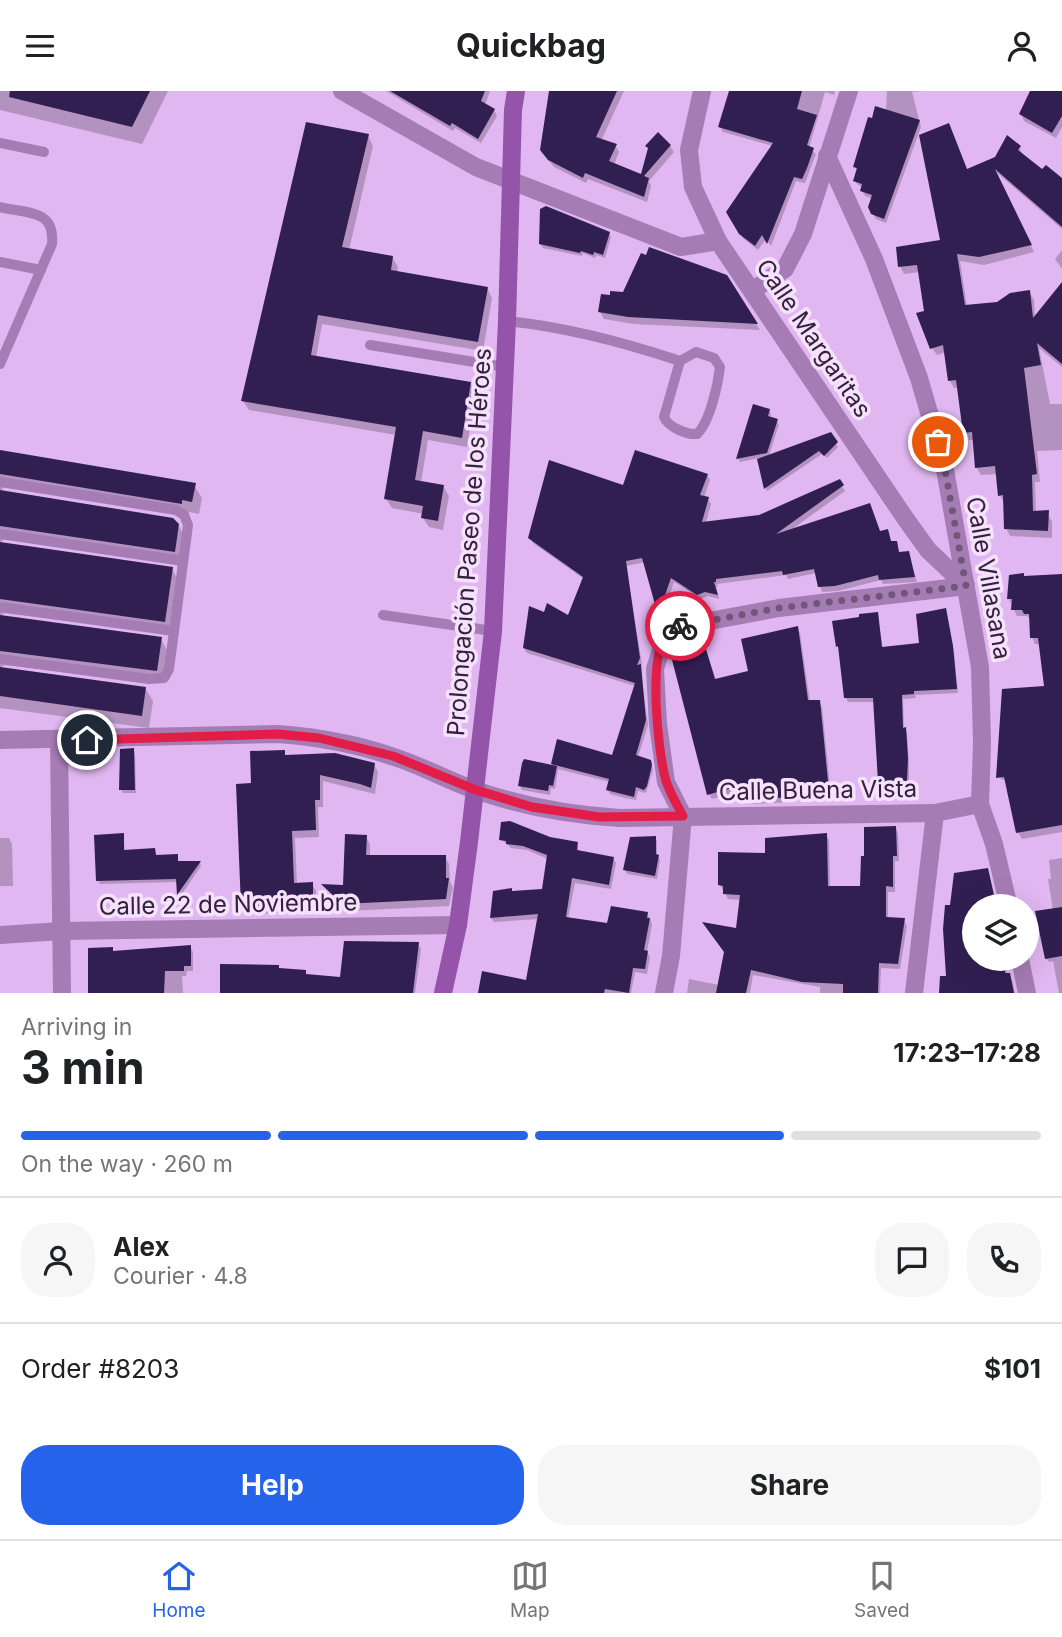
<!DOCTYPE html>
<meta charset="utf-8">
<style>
body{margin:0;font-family:Inter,sans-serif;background:#f6f6f6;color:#202124;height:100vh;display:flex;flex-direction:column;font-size:26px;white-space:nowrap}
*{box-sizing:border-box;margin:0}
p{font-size:23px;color:#757577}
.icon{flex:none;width:38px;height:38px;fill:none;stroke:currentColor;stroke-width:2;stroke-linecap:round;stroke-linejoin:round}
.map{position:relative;height:902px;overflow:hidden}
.drawer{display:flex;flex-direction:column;background:#fff;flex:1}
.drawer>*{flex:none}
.controls{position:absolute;left:962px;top:803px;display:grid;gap:14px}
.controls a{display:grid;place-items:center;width:77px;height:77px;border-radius:50%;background:#fff;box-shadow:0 7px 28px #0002;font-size:35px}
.pin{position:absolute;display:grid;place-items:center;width:60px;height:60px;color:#fff;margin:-30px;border:4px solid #fff;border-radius:50%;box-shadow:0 2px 7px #0007}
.courier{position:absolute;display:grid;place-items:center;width:70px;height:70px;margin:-35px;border:5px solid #e11d48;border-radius:50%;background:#fff;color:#222;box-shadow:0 2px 9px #0007}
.headline em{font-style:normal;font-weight:700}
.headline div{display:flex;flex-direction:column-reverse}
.headline{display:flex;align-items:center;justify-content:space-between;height:119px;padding:0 21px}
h1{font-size:46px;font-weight:700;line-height:52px}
.bar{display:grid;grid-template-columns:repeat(4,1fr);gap:10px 7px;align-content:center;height:84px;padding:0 21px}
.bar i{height:9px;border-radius:5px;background:#e0e0e0}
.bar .active{background:#2563eb}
.bar p{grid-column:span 4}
.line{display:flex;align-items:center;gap:18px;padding:0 21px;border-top:2px solid #e0e0e0}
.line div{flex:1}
.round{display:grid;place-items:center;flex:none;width:74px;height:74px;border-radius:28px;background:#f6f6f6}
.action{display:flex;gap:14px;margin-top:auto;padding:14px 21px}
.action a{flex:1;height:80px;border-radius:28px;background:#2563eb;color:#fff;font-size:28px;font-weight:700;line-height:80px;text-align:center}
.action a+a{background:#f6f6f6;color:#202124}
header{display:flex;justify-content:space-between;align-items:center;height:91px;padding:0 21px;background:#fff;font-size:32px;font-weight:700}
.dock{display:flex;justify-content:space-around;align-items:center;height:98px;border-top:2px solid #e0e0e0;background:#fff;font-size:19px;color:#757577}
.dock a{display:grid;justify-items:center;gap:4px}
.dock .active{color:#2563eb}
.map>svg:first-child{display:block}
.shadow{fill:#0003}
.building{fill:#311f52}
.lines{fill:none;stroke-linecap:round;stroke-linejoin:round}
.lane{stroke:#a67cb5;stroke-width:10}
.street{stroke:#a67cb5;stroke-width:18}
.secondary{stroke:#9354a9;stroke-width:18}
.done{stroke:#705779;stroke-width:7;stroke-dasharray:0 12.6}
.route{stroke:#e11d48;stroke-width:9}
.labels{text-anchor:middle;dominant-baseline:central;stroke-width:7;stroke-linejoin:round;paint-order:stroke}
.street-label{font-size:24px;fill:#332339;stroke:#f6e1fe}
</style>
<header><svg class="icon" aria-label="menu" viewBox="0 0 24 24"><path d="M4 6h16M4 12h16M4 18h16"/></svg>Quickbag<svg class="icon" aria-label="person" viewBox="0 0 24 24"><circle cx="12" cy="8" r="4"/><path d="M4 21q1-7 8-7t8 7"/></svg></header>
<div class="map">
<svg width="1062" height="902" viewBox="0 0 1062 902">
<rect width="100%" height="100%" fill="#e0b7f0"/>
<g class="shadow">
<path d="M0 0H168L142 53 0 19Z"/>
<path d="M386 0H490L485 14 494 19 497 25 481 52 455 37 453 40Z"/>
<path d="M551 0H624L601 50 615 54 619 61 614 74 642 86 670 55 674 61 649 90 651 95 647 111 588 88 586 92 554 76 546 66Z"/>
<path d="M730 0H835L834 4 825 1 809 57 816 63 805 92 796 90 771 155 766 148 758 159 744 148 728 122 773 55 723 41 720 36Z"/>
<path d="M887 0H922L912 1 921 36 886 132 876 128 873 123V108L865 105 862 100 863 96 858 94 855 90 858 81 855 76 873 29 886 20Z"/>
<path d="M1034 0H1062V36L1056 47 1024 30 1021 23Z"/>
<path d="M368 45 373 55 349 159 392 166 398 176 397 182 487 197 492 207 483 260 322 233 316 267 470 293 476 302 467 356 428 349 421 391 443 395 449 405 443 439 429 436 423 427 424 423 392 417 386 408 396 344 249 319 243 310Z"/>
<path d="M1019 56 1023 65 1042 80 1062 89V138L995 80 1034 161 984 174 960 170 967 216 997 213 1029 201 1034 209 1035 227 1062 194V276L1039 257 1050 313H1062V359L1037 360 1040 391H1035L1036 422 1048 423 1052 431V447L1010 445 1006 437 1004 412 1000 404 997 383 981 384 976 376 974 349H969L965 342 959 297H954L950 290 946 261 937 264 932 257 920 181 904 183 900 175 942 150 967 80Z"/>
<path d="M609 142 611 146 605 167 596 164 595 167 583 162 582 165 543 157 540 153Z"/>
<path d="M1062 159V178L1055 168Z"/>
<path d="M725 186 760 239 633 233 604 228 600 221 624 203Z"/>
<path d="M769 319 771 323 770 327 776 330 779 333 769 365 830 343 838 356 827 367 822 363 767 400 759 367 740 371 738 367Z"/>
<path d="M0 361 194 394 202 407 199 423 189 421V425L4 396 0 401 176 431 184 444 182 473 4 448 0 453 172 478 179 491 172 543 4 522 0 526 161 548 168 561 163 592 4 574 0 578 145 597 153 610 149 637 0 617Z"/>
<path d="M707 384 710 389 704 407 708 408 711 413 706 432 760 425 839 390 845 400 791 439 870 414 881 442 887 440 892 452 896 451 900 463 908 461 917 491 883 493 881 489 838 500 822 501 816 482 788 488 786 484 717 493 718 496H716L719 508 708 505 701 508 674 491 662 526 645 471 626 475 642 573 640 577 648 634 638 666 650 670 653 679 646 702 638 700 636 709 625 707 610 703 608 699 610 691 558 678 555 698 551 697 550 704 522 699 520 695 554 676 552 673 613 666 635 595 527 562 524 557 569 527 584 488 533 452 530 447 625 396Z"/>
<path d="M1062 485V668L1002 689 998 683 1046 597 1041 553H1035L1032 546 1031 529 1027 525H1017L1009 508Z"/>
<path d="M945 519 954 560 958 602 915 604 916 607 903 608 904 637 907 642 909 673V694L882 695 879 691 875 611H848L846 607 840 560 837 555 877 523 883 558 921 554Z"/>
<path d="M797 537 800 542 810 611H819L822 616 831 705 793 708V711L752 713 746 699 712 708 709 703 707 562 716 589 750 581Z"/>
<path d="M133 659 135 663 136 702H123L121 698Z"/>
<path d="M284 661 286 665 374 673 378 681 375 703 323 690V716H318L319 746 295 747 297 793H312L316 800 317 821 247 823 243 815 253 694Z"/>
<path d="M1062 690V741L1022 748 1018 741Z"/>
<path d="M895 736 898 742 899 770H895V801H888V828L904 829 907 835 900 878 881 877 880 902H820V896L753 884 750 902H687L689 888 719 894 737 839 741 809 728 808 720 794 767 764 826 744 829 749 830 797H862Z"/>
<path d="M123 744 125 760 154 759 157 765H177L179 772H200L201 775 180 806 177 791 100 793 98 789Z"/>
<path d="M366 746 370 753V766H445L449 773 450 791 453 796 449 815 348 820 324 795 344 796Z"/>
<path d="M0 747H9L12 753 13 795H0Z"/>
<path d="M550 747 577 753 579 762 613 767 616 772 611 798 575 792 568 828 609 834 647 823 650 828 652 834 647 861 650 866 647 883 635 881 631 902H479L527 891 539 828 494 831 491 827 511 799 513 802 544 799 548 768 527 759 511 757 501 748Z"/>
<path d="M655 747 657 750V765L660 769 657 788 627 783 625 779Z"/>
<path d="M1062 767V902H1059L1053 870 1049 871 1046 867 1053 819 1048 788H1051L1049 769Z"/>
<path d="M989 784 996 816H975V868H1006L1007 884 1012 889 1015 902H940L948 887 951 816Z"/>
<path d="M418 853 421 858 415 902H222L280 879 307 885 341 887Z"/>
<path d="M190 856 193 861V880H187L186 885H182L183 902H90L112 858 114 861Z"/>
</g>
<g class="building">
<path d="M10 0H150L132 36 9 6Z"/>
<path d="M390 0H485L481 10 495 18 478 48 452 32 450 35Z"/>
<path d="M549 0H617L596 46 617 53 609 70 641 83 648 57 645 55 658 41 671 54 644 85 649 87 644 106 585 82 583 87 548 69 540 59Z"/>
<path d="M729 0H802L797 18 817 24 807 54 814 57 807 77 802 88 794 86 767 153 762 144 755 155 739 143 726 121 773 52 718 36Z"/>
<path d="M1030 0H1062V25L1052 42 1019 23Z"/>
<path d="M875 15 920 29 884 128 871 123 868 116 872 104 860 100 862 93 853 90 857 77 853 76 868 26 872 27Z"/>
<path d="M306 31 369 43 342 156 393 165 391 179 488 196 478 251 318 224 311 264 471 291 462 347 423 340 415 389 444 394 438 430 421 427 423 415 384 408 396 336 241 310Z"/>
<path d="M949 32 967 78 995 66 1007 44 1021 55 1018 59 1042 78 1046 74 1062 87V136L995 78 1032 154 979 166 957 163 965 214 997 211 1010 202 1030 199 1033 227 1062 191V273L1037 252 1041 274 1024 277 1037 383 1032 384 1033 420 1049 419 1048 440 1004 438 1003 404 998 405 995 375 975 377 972 341 963 342 956 289 948 290 943 254 930 258 916 222 924 220 917 174 898 176 896 156 940 149 919 44Z"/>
<path d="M546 115 610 141 603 164 594 161 593 164 581 160 580 162 539 153 540 118Z"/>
<path d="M649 156 727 184 758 233 628 226 598 221 601 203 610 204V200L623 201 641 162 646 164Z"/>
<path d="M753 313 770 318 768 325 778 328 767 362 736 368Z"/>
<path d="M831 341 838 351 824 365 819 360 764 398 757 368Z"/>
<path d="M0 359 196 392 192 411 182 409V413L0 383Z"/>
<path d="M635 359 708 383 700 404 709 406 702 431 759 424 840 388 844 394 776 443 870 412 880 440 888 438 891 450H897L899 461 909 460 915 486 879 489 878 484 835 495 818 496 814 478 783 484 782 480 716 488V491H714L718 504 705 501 697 504 671 487 658 524 642 467 626 470 640 567 637 574 641 573 646 629 636 664 651 669 652 674 647 695 644 699 636 696 634 706 606 699 609 688 551 673 557 648 612 664 635 592 523 557 529 515 544 521 547 512 568 524 583 486 528 447 549 369 623 394Z"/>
<path d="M0 399 173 427 179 433 175 461 0 435Z"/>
<path d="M0 451 173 476 165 531 0 508Z"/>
<path d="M1024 482V485L1062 483V734L1016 742 1004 686 996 687 1002 598 1044 595 1038 547H1030L1029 523H1024L1022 519H1011L1012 508H1007L1009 484Z"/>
<path d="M946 517 953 555 957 598 914 600V603L902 604 903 637 906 636 908 667 907 690 878 691 873 607H844L838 555 836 556 832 530 859 526V523L878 521 882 556 919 552 916 523Z"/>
<path d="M0 524 162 546 157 580 0 560Z"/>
<path d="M798 535 808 609H820L829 700 791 704V706L747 709 743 694 707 704 671 565 705 555 715 588 748 580 741 548Z"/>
<path d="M0 576 146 596 142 625 0 605Z"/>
<path d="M134 657 135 699H119L120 658Z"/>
<path d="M285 659V664L335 662 375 672 371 697 360 693 320 684V709H315L316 739 292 740 294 792 313 791V814L241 816 236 693 251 692 250 660Z"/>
<path d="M524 668 557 675 553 695 549 694 548 700 518 695 522 672Z"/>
<path d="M510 730 550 746 578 751 577 759 614 766 609 794 572 787 566 826 607 832 611 815 648 821 647 827H650L644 859 648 860 645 878 633 877 629 902 605 898 604 902H478L482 880 526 889 538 823 490 827 493 800 512 797V800L542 798 547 764 523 755 506 753V750L499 749 501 731Z"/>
<path d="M896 735 897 765H893V796L886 795V826L905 827 898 873 879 872 878 902H843V893L802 891 751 879 746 902H716L724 861 702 831 736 837 740 804 723 803V795L718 794V761L765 762V747L827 742 828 795H860L861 765H864V736Z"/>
<path d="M124 742V759L155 757 156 764 178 763V770H201L177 804 176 788 96 790 94 744Z"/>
<path d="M345 743 367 744 366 764H446V787H449L446 808 342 813 321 793 343 794Z"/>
<path d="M656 745V763L659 764 655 785 623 779 630 746Z"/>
<path d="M988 777 996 813 975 816V868H1005V882H1010L1014 902H939L940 885H946L943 838 945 814H950L954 782Z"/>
<path d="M1062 816V865L1045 868 1035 820Z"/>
<path d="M344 850 419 851 413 902H220V873L279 874V877L306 879V883L340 886Z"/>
<path d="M191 854V875H184V880H165L164 902H88V857L113 856V860Z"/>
</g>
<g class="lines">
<g class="lane">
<path d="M0 52 44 61"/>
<path d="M0 116C28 123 55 118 52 153L0 273"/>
<path d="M0 171 41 179"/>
<path d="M507 230C567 236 623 251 680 270L696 261 714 267 720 276C718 293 710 331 697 343 687 344 668 336 664 326L680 270"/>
<path d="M370 254 505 276"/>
<path d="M0 391 176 419 184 424 188 434 169 578 164 587 149 588 0 568"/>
<path d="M0 443 183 470"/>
<path d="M0 516 174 540"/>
<path d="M383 524 493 540"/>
</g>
<g class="street">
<path d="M342 0 476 76 681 156 718 150"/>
<path d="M702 0 689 59 693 96 718 150 905 427 928 459 966 495"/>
<path d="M827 65 874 168 919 287 944 373 980 576 982 652 980 713 935 722 914 902"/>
<path d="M753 199 785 178 803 143 849 0"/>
<path d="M0 649 278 643C317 646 357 653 394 666 423 675 450 691 478 700 525 716 571 724 620 727L935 722"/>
<path d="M59 649 62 902"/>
<path d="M980 713 994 753 1009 816"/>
<path d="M0 844 61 840 458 834"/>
<path d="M1020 868 1027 902"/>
<path d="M664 902 671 865 683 725 666 691 658 633 655 578 665 545 677 536 779 517 966 495"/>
</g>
<path class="secondary" d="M443 902 458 834 469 751 493 540 507 230 513 19 516 0"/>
</g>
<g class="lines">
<path class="done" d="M680 535 779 517 966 495 944 373 938 351"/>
<path class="route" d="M87 649 278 643 319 647 393 665 476 699 532 716 599 726 683 725C677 714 670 702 666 690 658 662 648 567 666 544 670 540 675 537 680 535"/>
</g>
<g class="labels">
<g class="street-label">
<text transform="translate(814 247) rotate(56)">Calle Margaritas</text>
<text transform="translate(469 451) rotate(-86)">Prolongación Paseo de los Héroes</text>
<text transform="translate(989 487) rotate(80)">Calle Villasana</text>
<text transform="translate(818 699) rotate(-1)">Calle Buena Vista</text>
<text transform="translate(228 813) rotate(-1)">Calle 22 de Noviembre</text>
</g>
</g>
</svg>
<div class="controls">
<a><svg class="icon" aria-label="layers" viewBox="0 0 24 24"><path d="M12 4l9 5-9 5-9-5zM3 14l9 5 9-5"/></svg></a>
</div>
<div class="pin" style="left:938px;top:351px;background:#ea580c"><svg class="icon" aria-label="bag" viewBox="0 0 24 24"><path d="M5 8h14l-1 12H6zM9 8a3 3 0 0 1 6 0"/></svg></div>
<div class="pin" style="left:87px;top:649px;background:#1f2937"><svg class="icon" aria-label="home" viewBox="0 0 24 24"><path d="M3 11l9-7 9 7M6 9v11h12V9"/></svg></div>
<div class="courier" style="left:680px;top:535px"><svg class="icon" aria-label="bike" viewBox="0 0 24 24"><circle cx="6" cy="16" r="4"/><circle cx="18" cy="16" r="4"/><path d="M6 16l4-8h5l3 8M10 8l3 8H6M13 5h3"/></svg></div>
</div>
<section class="drawer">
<div class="headline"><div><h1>3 min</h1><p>Arriving in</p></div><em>17:23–17:28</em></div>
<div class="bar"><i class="active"></i><i class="active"></i><i class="active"></i><i></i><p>On the way · 260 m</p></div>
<div class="line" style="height:126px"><a class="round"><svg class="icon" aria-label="person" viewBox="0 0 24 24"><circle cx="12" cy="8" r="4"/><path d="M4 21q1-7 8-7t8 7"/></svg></a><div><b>Alex</b><p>Courier · 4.8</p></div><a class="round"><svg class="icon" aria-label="chat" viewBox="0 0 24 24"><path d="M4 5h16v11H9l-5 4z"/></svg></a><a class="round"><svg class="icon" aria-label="phone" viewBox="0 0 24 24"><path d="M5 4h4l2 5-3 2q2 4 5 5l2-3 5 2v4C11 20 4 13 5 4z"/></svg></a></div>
<div class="line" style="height:91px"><div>Order #8203</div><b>$101</b></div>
<div class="action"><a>Help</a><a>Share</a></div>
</section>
<nav class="dock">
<a class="active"><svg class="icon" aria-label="home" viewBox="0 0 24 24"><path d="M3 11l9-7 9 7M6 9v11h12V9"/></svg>Home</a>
<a><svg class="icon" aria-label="map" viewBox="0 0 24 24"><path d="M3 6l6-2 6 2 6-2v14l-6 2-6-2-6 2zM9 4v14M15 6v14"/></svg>Map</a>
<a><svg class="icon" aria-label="saved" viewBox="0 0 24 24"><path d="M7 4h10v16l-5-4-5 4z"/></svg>Saved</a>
</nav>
